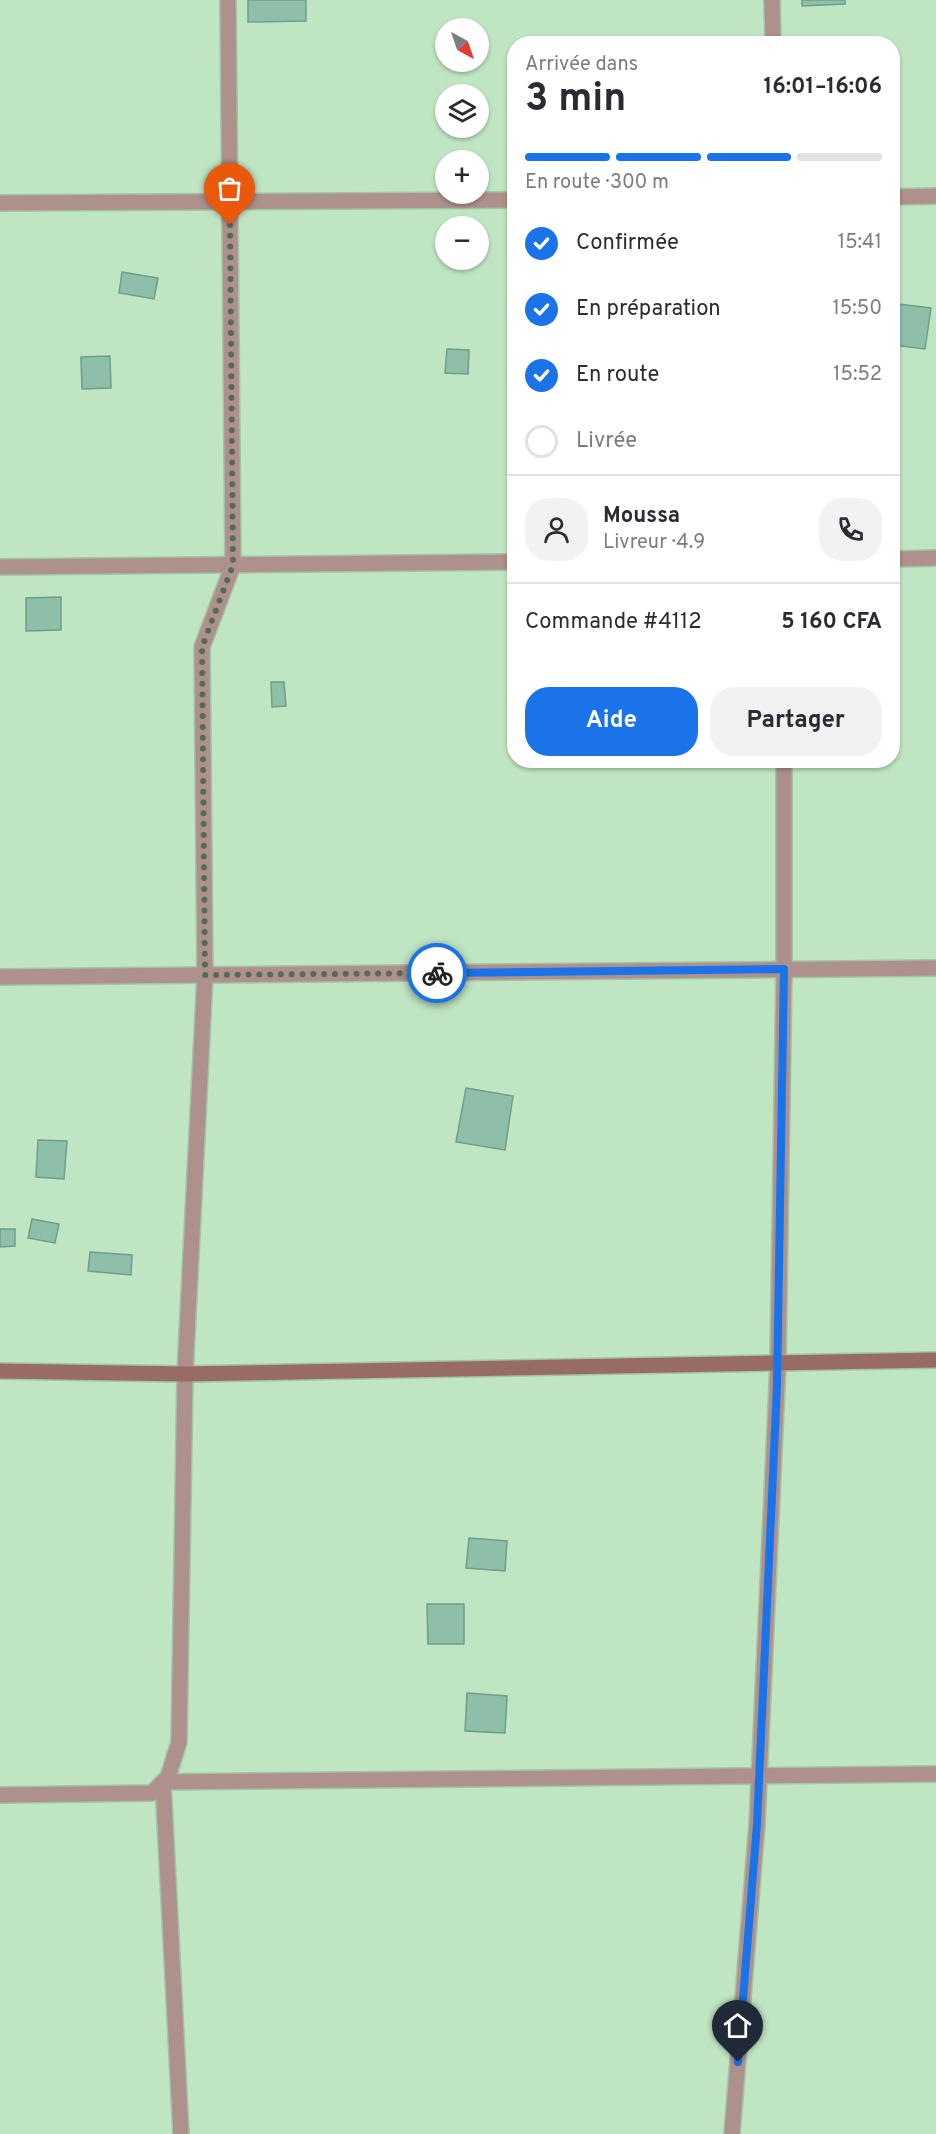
<!DOCTYPE html>
<html lang="fr">
<meta charset="utf-8">
<style>
body{margin:0;font-family:Overpass,sans-serif;background:#f2f2f3;color:#2b2b33;height:100vh;display:flex;flex-direction:column;font-size:22px;white-space:nowrap}
*{box-sizing:border-box;margin:0}
p{font-size:20px;color:#7c7c81}
.icon{flex:none;width:33px;height:33px;fill:none;stroke:currentColor;stroke-width:2;stroke-linecap:round;stroke-linejoin:round}
.map{position:relative;flex:1;overflow:hidden}
.sheet{position:absolute;left:507px;top:36px;width:393px;height:732px;display:flex;flex-direction:column;background:#fff;border-radius:24px;box-shadow:0 2px 4px #0004}
.sheet>*{flex:none}
.needle{width:39px;rotate:140deg}
.fabs{position:absolute;left:435px;top:18px;display:grid;gap:12px}
.fabs a{display:grid;place-items:center;width:54px;height:54px;border-radius:50%;background:#fff;box-shadow:0 2px 4px #0004;font-size:30px}
.pin{position:absolute;display:grid;place-items:center;width:51px;height:51px;color:#fff;margin:-62px -26px;border-radius:50% 50% 50% 0;rotate:-45deg;box-shadow:0 0 6px #0007}
.pin .icon{rotate:45deg}
.courier{position:absolute;display:grid;place-items:center;width:60px;height:60px;margin:-30px;border:4px solid #1a73e8;border-radius:50%;background:#fff;color:#222;box-shadow:0 2px 8px #0007}
.overview em{font-style:normal;font-weight:700}
.overview div{display:flex;flex-direction:column-reverse}
.overview{display:flex;align-items:center;justify-content:space-between;height:102px;padding:0 18px}
h1{font-size:39px;font-weight:700;line-height:45px}
.bar{display:grid;grid-template-columns:repeat(4,1fr);gap:9px 6px;align-content:center;height:72px;padding:0 18px}
.bar i{height:8px;border-radius:4px;background:#e1e1e2}
.bar .current{background:#1a73e8}
.bar p{grid-column:span 4}
.line{display:flex;align-items:center;gap:15px;padding:0 18px;border-top:2px solid #e1e1e2}
.line div{flex:1}
.round{display:grid;place-items:center;flex:none;width:63px;height:63px;border-radius:24px;background:#f2f2f3}
ol{padding:0 18px;list-style:none}
li{display:flex;align-items:center;gap:18px;height:66px}
li p{margin-inline-start:auto}
li .icon{padding:6px;border-radius:50%;background:#1a73e8;color:#fff;stroke-width:4}
li:last-child{color:#7c7c81}
li i{width:33px;height:33px;border:3px solid #e1e1e2;border-radius:50%}
.button{display:flex;gap:12px;margin-top:auto;padding:12px 18px}
.button a{flex:1;height:69px;border-radius:24px;background:#1a73e8;color:#fff;font-size:24px;font-weight:700;line-height:69px;text-align:center}
.button a+a{background:#f2f2f3;color:#2b2b33}
.map>svg:first-child{display:block}
.building{fill:#8ebfaa;stroke:#6e9e8a;stroke-width:1.5}
.lines{fill:none;stroke-linecap:round;stroke-linejoin:round}
.minor-casing{stroke:#a2c3a5;stroke-width:18}
.secondary-casing{stroke:#a2c3a5;stroke-width:18}
.minor{stroke:#ae908c;stroke-width:15}
.secondary{stroke:#976c67;stroke-width:15}
.done{stroke:#556b57;stroke-width:6;stroke-dasharray:0 10.8}
.route{stroke:#1a73e8;stroke-width:8}
</style>
<div class="map">
<svg width="936" height="2134" viewBox="0 0 936 2134">
<rect width="100%" height="100%" fill="#c0e5c3"/>
<g class="building">
<path d="M248 0H306V21L248 22Z"/>
<path d="M802 0H845V4L802 6Z"/>
<path d="M122 272 158 278 154 299 119 293Z"/>
<path d="M898 304 931 308 925 349 893 345Z"/>
<path d="M447 349 469 350 468 374 445 373Z"/>
<path d="M110 356 111 388 82 389 81 357Z"/>
<path d="M61 597V630L26 631V598Z"/>
<path d="M271 682H284L286 706 272 707Z"/>
<path d="M466 1088 513 1096 505 1150 456 1142Z"/>
<path d="M38 1140 67 1141 64 1179 36 1177Z"/>
<path d="M32 1219 59 1224 55 1243 28 1238Z"/>
<path d="M0 1229H15V1246L0 1247Z"/>
<path d="M90 1252 132 1255 131 1275 88 1271Z"/>
<path d="M469 1538 507 1541 505 1571 466 1568Z"/>
<path d="M427 1604H464V1644H428Z"/>
<path d="M467 1693 507 1696 505 1733 465 1731Z"/>
</g>
<g class="lines">
<g class="minor-casing">
<g id="minor">
<path d="M772 0 773 44"/>
<path d="M892 197 936 196"/>
<path d="M0 203 514 200"/>
<path d="M892 559 936 558"/>
<path d="M0 567 514 562"/>
<path d="M0 977 936 968"/>
<path d="M0 1795 152 1793 168 1777 179 1742 185 1374 205 975 202 647 233 565 228 0"/>
<path d="M181 2134 163 1782 936 1774"/>
<path d="M732 2134 757 1824 778 1363 784 969V760"/>
</g>
</g>
<g class="secondary-casing">
<path id="secondary" d="M0 1371 185 1374 936 1360"/>
</g>
<use href="#minor" class="minor"/>
<use href="#secondary" class="secondary"/>
</g>
<g class="lines">
<path class="done" d="M230 225 233 565 202 647 205 975 437 973"/>
<path class="route" d="M437 973 784 969 777 1386 757 1824 738 2062"/>
</g>
</svg>
<div class="fabs">
<a><svg class="needle" viewBox="-14 -14 28 28"><path d="M0-13l5 13h-10z" fill="#e53935"/><path d="M0 13l5-13h-10z" fill="#7c7c81"/></svg></a>
<a><svg class="icon" aria-label="layers" viewBox="0 0 24 24"><path d="M12 4l9 5-9 5-9-5zM3 14l9 5 9-5"/></svg></a>
<a>+</a>
<a>−</a>
</div>
<div class="pin" style="left:230px;top:225px;background:#ea580c"><svg class="icon" aria-label="bag" viewBox="0 0 24 24"><path d="M5 8h14l-1 12H6zM9 8a3 3 0 0 1 6 0"/></svg></div>
<div class="pin" style="left:738px;top:2062px;background:#1f2937"><svg class="icon" aria-label="home" viewBox="0 0 24 24"><path d="M3 11l9-7 9 7M6 9v11h12V9"/></svg></div>
<div class="courier" style="left:437px;top:973px"><svg class="icon" aria-label="bike" viewBox="0 0 24 24"><circle cx="6" cy="16" r="4"/><circle cx="18" cy="16" r="4"/><path d="M6 16l4-8h5l3 8M10 8l3 8H6M13 5h3"/></svg></div>
<section class="sheet">
<div class="overview"><div><h1>3 min</h1><p>Arrivée dans</p></div><em>16:01–16:06</em></div>
<div class="bar"><i class="current"></i><i class="current"></i><i class="current"></i><i></i><p>En route · 300 m</p></div>
<ol>
<li><svg class="icon" aria-label="check" viewBox="0 0 24 24"><path d="M5 12l5 5 9-10"/></svg>Confirmée<p>15:41</p></li>
<li><svg class="icon" aria-label="check" viewBox="0 0 24 24"><path d="M5 12l5 5 9-10"/></svg>En préparation<p>15:50</p></li>
<li><svg class="icon" aria-label="check" viewBox="0 0 24 24"><path d="M5 12l5 5 9-10"/></svg>En route<p>15:52</p></li>
<li><i></i>Livrée</li>
</ol>
<div class="line" style="height:108px"><a class="round"><svg class="icon" aria-label="person" viewBox="0 0 24 24"><circle cx="12" cy="8" r="4"/><path d="M4 21q1-7 8-7t8 7"/></svg></a><div><b>Moussa</b><p>Livreur · 4.9</p></div><a class="round"><svg class="icon" aria-label="phone" viewBox="0 0 24 24"><path d="M5 4h4l2 5-3 2q2 4 5 5l2-3 5 2v4C11 20 4 13 5 4z"/></svg></a></div>
<div class="line" style="height:78px"><div>Commande #4112</div><b>5 160 CFA</b></div>
<div class="button"><a>Aide</a><a>Partager</a></div>
</section>
</div>
